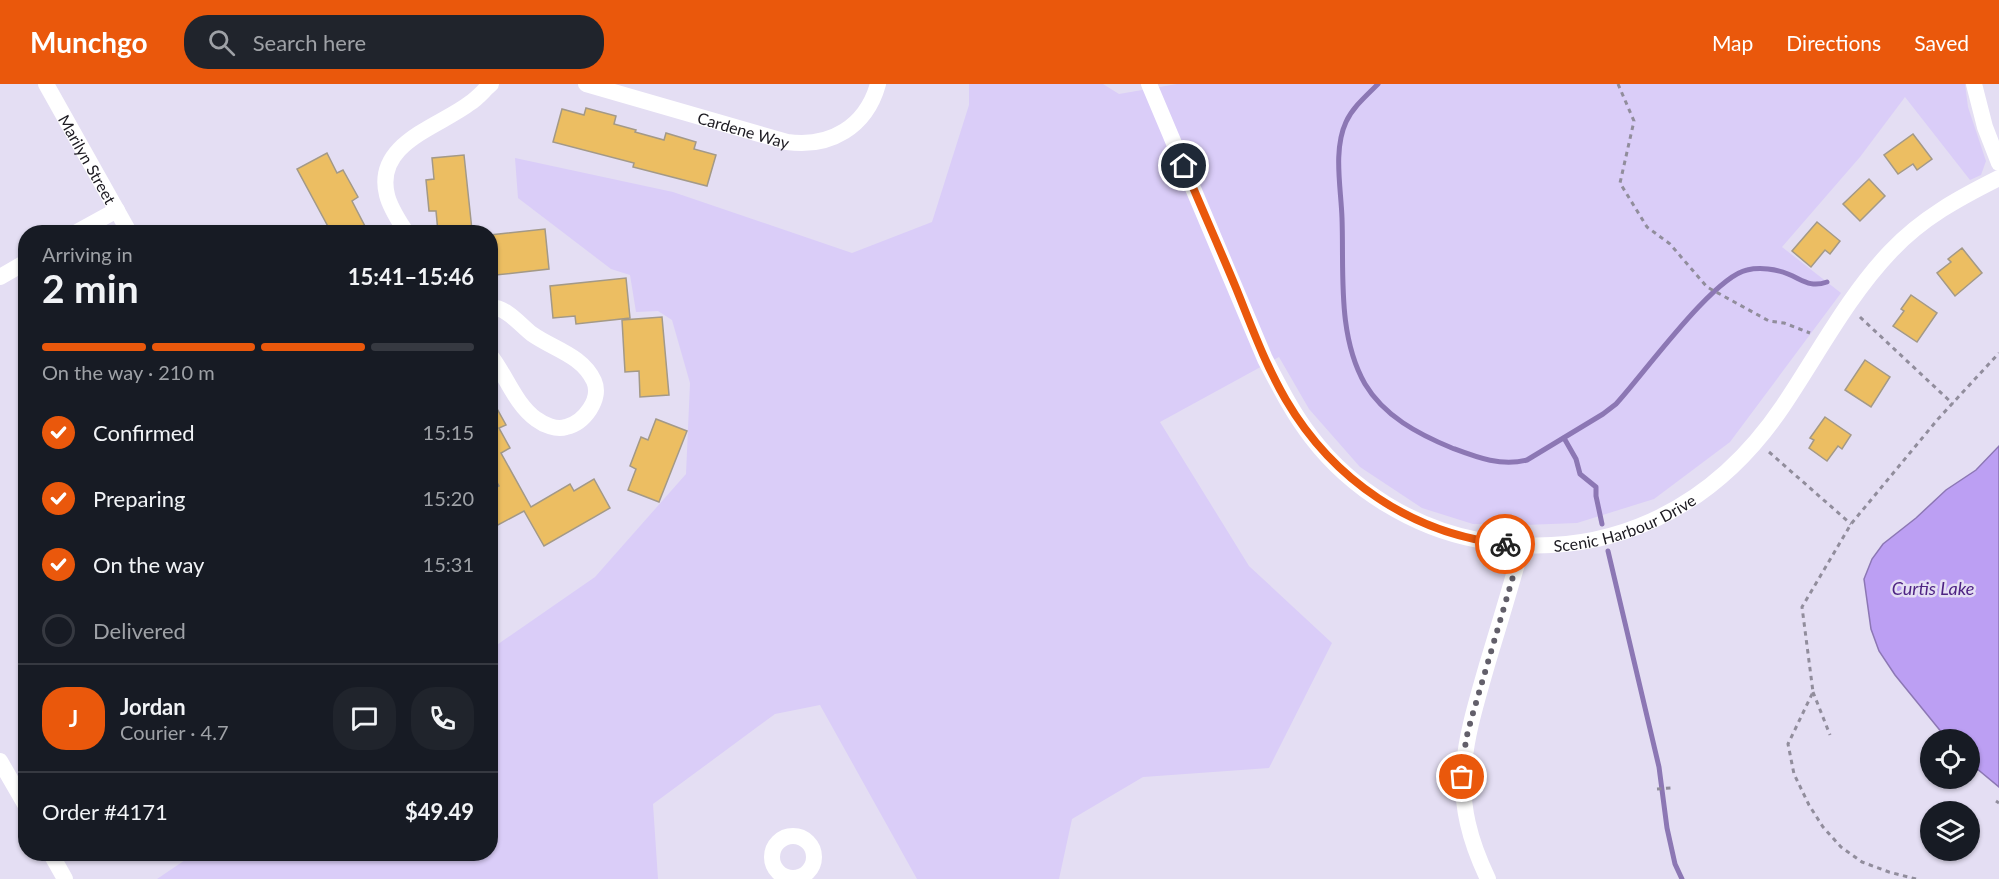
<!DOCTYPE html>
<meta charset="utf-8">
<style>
body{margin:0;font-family:Lato,sans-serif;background:#20242c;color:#f1f3f6;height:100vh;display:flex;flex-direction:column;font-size:22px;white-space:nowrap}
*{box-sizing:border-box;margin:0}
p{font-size:20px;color:#9ea1a6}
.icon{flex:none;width:33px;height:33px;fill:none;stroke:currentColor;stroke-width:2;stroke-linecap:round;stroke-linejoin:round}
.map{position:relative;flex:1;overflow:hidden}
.sheet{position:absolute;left:18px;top:141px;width:480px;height:636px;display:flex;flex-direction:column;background:#171b24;border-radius:24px;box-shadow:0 2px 4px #0004}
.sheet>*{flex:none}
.tools{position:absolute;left:1920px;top:645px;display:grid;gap:12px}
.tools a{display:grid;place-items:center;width:60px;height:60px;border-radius:50%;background:#171b24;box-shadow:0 2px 4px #0004;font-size:30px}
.pin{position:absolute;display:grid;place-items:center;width:51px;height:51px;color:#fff;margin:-26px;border:3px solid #fff;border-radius:50%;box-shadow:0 2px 6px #0007}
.courier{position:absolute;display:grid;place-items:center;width:60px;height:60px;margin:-30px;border:4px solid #ea580c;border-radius:50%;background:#fff;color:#222;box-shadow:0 2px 8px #0007}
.headline em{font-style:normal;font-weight:700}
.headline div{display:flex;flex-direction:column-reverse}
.headline{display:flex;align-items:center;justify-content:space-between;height:102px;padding:0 24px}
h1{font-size:39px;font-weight:700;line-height:45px}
.bar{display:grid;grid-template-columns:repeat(4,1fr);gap:9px 6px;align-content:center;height:72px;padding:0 24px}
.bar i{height:8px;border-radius:4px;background:#363941}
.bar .current{background:#ea580c}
.bar p{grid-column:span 4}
.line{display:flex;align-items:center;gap:15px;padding:0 24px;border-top:2px solid #363941}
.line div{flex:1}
.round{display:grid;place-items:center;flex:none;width:63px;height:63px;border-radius:24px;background:#20242c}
ol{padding:0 24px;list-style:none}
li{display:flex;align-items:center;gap:18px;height:66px}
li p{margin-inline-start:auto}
li .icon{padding:6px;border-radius:50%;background:#ea580c;color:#fff;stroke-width:4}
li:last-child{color:#9ea1a6}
li i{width:33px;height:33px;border:3px solid #363941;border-radius:50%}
header{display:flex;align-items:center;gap:36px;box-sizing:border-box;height:84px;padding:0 30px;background:#ea580c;color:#fff}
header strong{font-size:28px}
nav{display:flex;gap:33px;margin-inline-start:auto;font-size:21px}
.search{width:420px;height:54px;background:#20242c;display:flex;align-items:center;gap:15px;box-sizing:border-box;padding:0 21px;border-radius:24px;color:#9ea1a6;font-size:22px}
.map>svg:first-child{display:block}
.green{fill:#dacdf8}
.water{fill:#bc9ff3;stroke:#8c77b4;stroke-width:1.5}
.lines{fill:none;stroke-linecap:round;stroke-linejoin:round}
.stream{stroke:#8c77b4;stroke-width:5}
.building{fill:#ecbe62;stroke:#a39987;stroke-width:1.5}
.path{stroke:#918d9c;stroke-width:3;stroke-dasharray:4.5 4.5;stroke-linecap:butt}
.minor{stroke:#fff;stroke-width:16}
.done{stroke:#625f6a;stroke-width:6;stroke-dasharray:0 10.8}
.route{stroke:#ea580c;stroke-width:8}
.labels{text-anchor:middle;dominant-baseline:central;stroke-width:5;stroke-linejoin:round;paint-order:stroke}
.street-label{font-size:16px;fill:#1c1a21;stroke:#e4def3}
.water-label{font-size:18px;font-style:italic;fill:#4e2383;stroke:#e4def3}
</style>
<header>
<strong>Munchgo</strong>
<div class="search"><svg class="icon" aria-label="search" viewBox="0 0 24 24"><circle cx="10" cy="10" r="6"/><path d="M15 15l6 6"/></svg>Search here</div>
<nav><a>Map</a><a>Directions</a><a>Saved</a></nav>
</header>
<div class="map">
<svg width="1999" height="795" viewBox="0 0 1999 795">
<rect width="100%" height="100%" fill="#e4def3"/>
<path class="green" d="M969 0H1103L1119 10 1177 0H1965L1968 23 1986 77 1981 91 1970 96 1905 13 1860 73 1782 163 1841 209 1730 358 1654 415 1577 439 1525 441 1473 440 1422 424 1360 383 1309 325 1279 273 1160 338 1249 482 1332 559 1269 684 1143 693 1072 735 1059 795H917L820 621 775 630 653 720 658 795H157L194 770H490L491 565 595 493 686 390 690 299 672 236 658 227 636 228 630 191 611 185 518 114 515 74 673 108 852 169 932 138 969 21Z"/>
<path class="water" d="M1999 362V703L1970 679V656L1947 655 1895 591 1879 567 1871 545 1864 495 1872 475 1883 460 1916 434 1946 406 1976 386Z"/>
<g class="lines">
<g class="stream">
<path d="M1378 0C1366 12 1353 23 1346 38 1333 66 1341 104 1342 134 1344 188 1337 251 1365 300 1384 332 1418 350 1452 364 1476 373 1501 383 1527 376L1603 330 1616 320C1643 291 1713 193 1747 186 1760 183 1776 185 1788 190 1803 196 1810 204 1827 198"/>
<path d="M1564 354 1576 375 1580 390 1596 403V412L1602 440"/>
<path d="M1608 467 1659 683 1667 744 1675 780 1682 795"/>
</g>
</g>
<g class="building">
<path d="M586 24 616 32 614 40 636 46 635 48 664 56 666 49 696 58 694 65 716 71 707 102 633 83 634 79 553 58 562 25 584 31Z"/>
<path d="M1913 50 1932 75 1917 86 1913 80 1898 90 1884 71Z"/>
<path d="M327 69 337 89 343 86 358 113 352 117 368 148H331L297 85Z"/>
<path d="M464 71 472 146 438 148 436 127H429L426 96 434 95 432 74Z"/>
<path d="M1869 95 1885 112 1860 137 1843 120Z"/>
<path d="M1817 138 1840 157 1830 170 1825 166 1811 183 1792 167Z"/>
<path d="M545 145 549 185 496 191 494 176H490V151Z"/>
<path d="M1962 164 1982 189 1955 212 1937 189 1951 178 1948 175Z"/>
<path d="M626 194 630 234 576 240 575 232 553 234 550 202Z"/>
<path d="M1911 211 1937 229 1917 258 1893 242 1904 227 1901 225Z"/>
<path d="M662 233 669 311 640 313 639 287 625 288 622 236Z"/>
<path d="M1865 276 1890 293 1871 323 1845 306Z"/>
<path d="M490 312 506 341 499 344 510 364 501 369 531 423 570 400 574 407 594 395 610 424 544 462 524 427 496 442 490 433V406L499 402 490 386Z"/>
<path d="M1825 333 1851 351 1842 365 1838 362 1827 377 1809 364 1814 356 1810 354Z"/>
<path d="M656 335 687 347 659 418 628 406 636 385 630 382 641 353 648 356Z"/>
</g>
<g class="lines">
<g class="path">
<path d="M1618 0 1634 37 1620 99 1647 143 1670 160 1707 203 1769 237 1784 239 1810 249"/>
<path d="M1860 233 1953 320"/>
<path d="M1769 368 1851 440"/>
<path d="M1813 608 1830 651"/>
<path d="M1657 705 1671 704"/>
<path d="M1996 717 1999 719"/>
<path d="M1916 795 1889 788 1862 778 1841 763 1823 743 1809 721 1794 690 1788 660 1813 608 1802 523 1851 440 1938 335 1999 269"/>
</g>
<g class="minor">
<path id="s1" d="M46 0 129 148"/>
<path id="s2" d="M586 0 787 58C830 64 866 43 878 0"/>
<path id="s3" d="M1149 0 1265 275C1279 302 1293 330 1312 354 1352 406 1414 444 1478 456 1605 479 1712 427 1783 322 1818 270 1848 212 1891 167 1922 134 1959 114 1999 94"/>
<path d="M1974 0 1985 43 1999 79"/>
<path d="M77 148 117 126"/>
<path d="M406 148C399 137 390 124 387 111 374 59 439 43 470 19 478 14 484 6 491 0"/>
<path d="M0 193 26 178"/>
<path d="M490 223C507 223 520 241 532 250 553 265 582 271 594 297 602 315 584 339 566 343 556 346 544 341 536 335 515 320 506 291 490 271"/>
<path d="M0 677 26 722"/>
<circle cx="793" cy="773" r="21"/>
<path d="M51 770 65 795"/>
<path d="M1488 795C1448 712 1463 664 1487 581 1499 541 1511 502 1522 462"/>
</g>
</g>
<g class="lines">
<path class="done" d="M1462 693 1466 655 1471 636 1522 462 1505 460"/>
<path class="route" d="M1184 82C1201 123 1219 163 1236 204 1251 241 1265 280 1286 316 1333 396 1412 450 1505 460"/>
</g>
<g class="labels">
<g class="street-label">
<text stroke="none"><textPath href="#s2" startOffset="164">Cardene Way</textPath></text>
<text stroke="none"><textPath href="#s1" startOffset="86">Marilyn Street</textPath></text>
<text stroke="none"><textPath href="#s3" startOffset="740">Scenic Harbour Drive</textPath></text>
</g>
<g class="water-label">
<text x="1933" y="504">Curtis Lake</text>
</g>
</g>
</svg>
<div class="tools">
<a><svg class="icon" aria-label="locate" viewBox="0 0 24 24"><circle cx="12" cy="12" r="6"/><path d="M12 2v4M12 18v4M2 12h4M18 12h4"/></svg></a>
<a><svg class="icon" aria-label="layers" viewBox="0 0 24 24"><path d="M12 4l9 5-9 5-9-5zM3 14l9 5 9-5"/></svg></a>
</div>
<div class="pin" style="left:1462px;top:693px;background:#ea580c"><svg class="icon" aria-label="bag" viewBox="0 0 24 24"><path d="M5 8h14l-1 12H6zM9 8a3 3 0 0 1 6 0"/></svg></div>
<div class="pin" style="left:1184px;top:82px;background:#1f2937"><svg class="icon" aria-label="home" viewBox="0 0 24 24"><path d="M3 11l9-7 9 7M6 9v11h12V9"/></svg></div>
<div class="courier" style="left:1505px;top:460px"><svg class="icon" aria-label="bike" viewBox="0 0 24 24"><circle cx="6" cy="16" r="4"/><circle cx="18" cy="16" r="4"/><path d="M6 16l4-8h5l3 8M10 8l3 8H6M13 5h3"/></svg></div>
<section class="sheet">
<div class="headline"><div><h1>2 min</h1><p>Arriving in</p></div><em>15:41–15:46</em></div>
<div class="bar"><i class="current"></i><i class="current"></i><i class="current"></i><i></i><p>On the way · 210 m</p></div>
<ol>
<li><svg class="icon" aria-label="check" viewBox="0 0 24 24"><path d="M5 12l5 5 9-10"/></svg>Confirmed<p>15:15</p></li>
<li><svg class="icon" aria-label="check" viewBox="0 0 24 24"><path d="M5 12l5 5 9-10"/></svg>Preparing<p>15:20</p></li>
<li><svg class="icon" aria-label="check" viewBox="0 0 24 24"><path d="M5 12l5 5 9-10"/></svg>On the way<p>15:31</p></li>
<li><i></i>Delivered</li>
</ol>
<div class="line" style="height:108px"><b class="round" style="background:#ea580c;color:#fff">J</b><div><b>Jordan</b><p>Courier · 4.7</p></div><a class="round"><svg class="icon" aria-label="chat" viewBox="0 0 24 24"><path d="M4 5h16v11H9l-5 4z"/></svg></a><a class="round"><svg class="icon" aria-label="phone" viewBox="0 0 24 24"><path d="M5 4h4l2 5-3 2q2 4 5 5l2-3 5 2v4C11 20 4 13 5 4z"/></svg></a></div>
<div class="line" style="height:78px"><div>Order #4171</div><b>$49.49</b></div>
</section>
</div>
